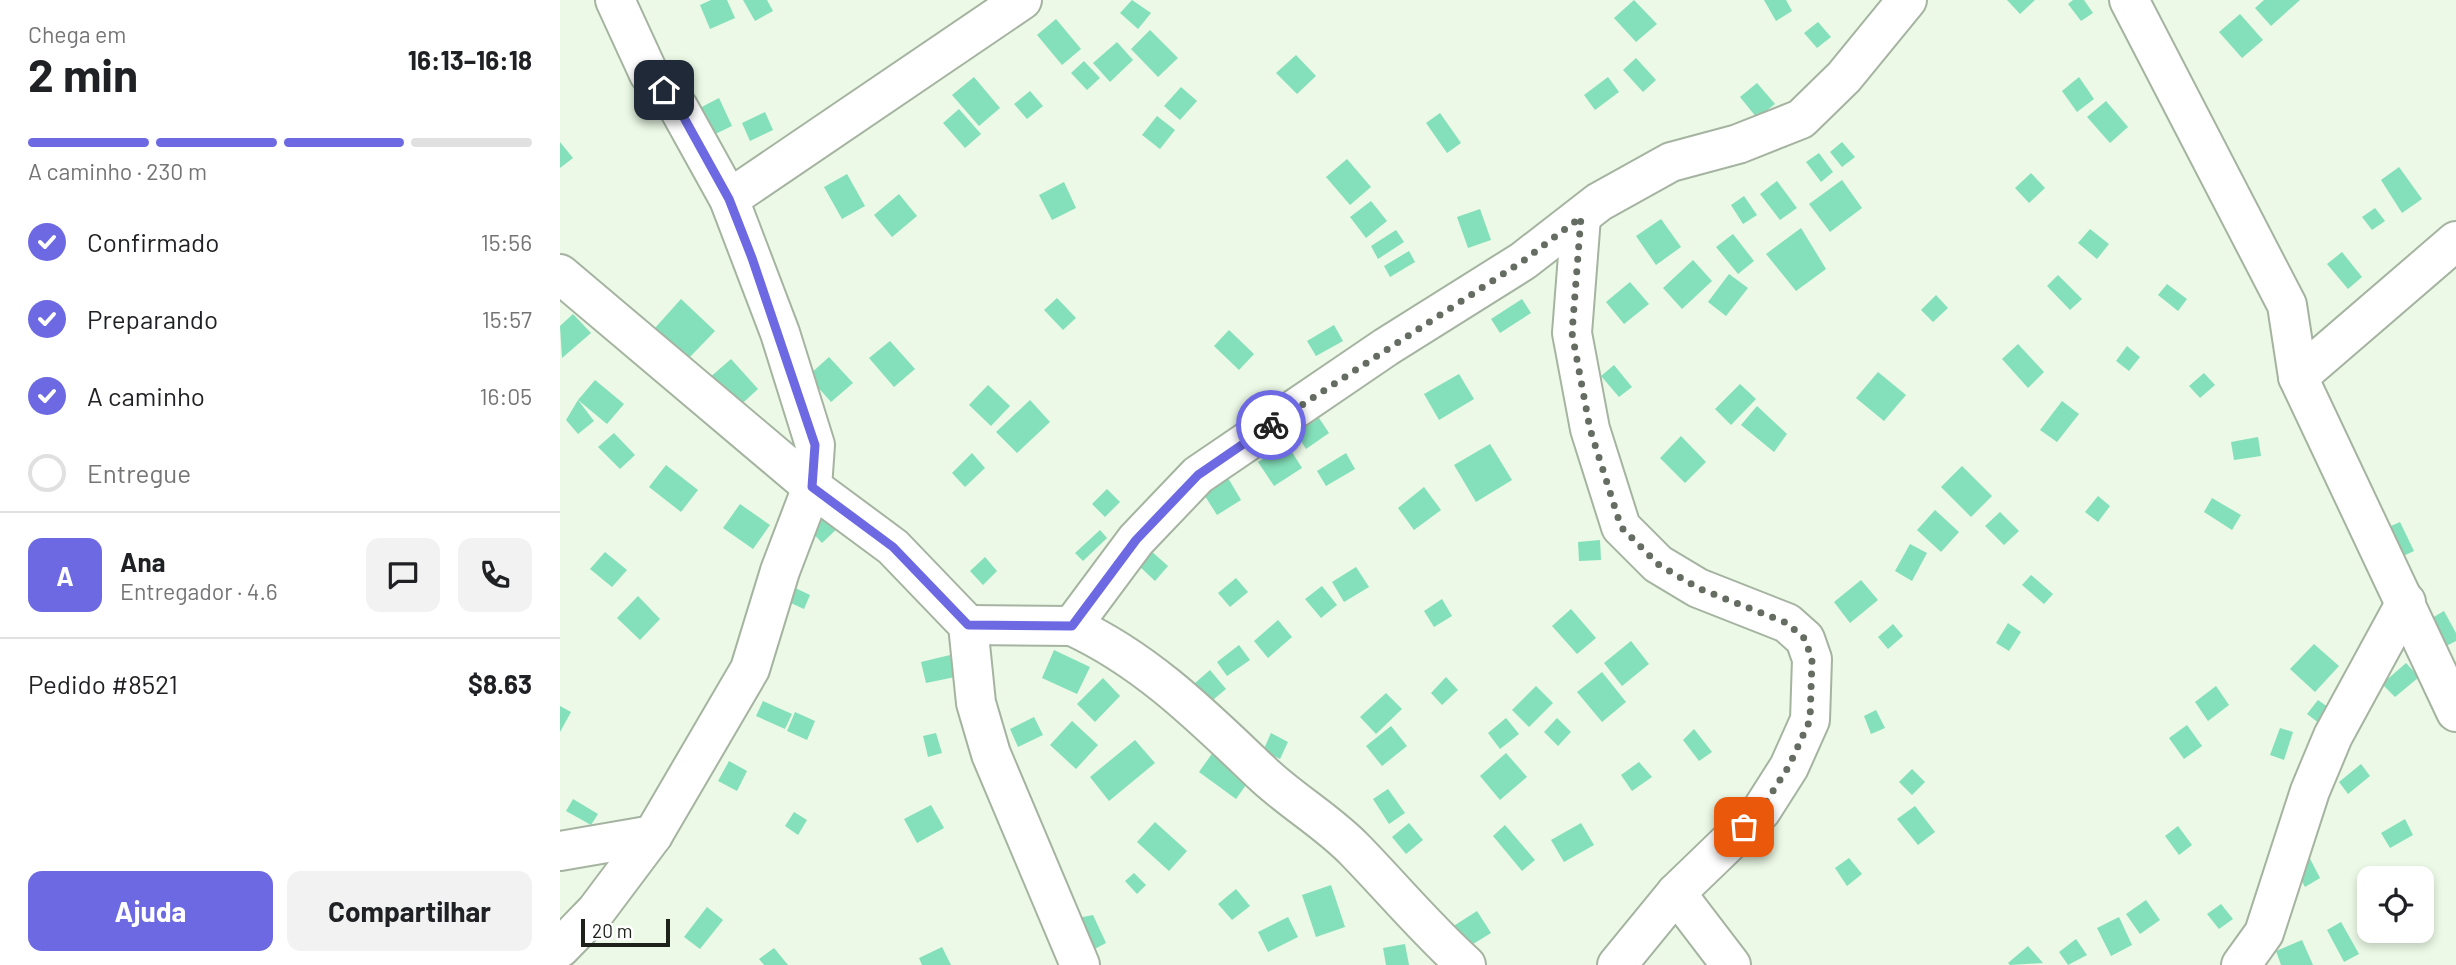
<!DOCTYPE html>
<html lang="pt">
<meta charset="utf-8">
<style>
body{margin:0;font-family:Barlow,sans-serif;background:#f2f2f2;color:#202124;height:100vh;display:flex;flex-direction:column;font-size:26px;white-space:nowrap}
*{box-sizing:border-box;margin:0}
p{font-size:23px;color:#757577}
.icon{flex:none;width:38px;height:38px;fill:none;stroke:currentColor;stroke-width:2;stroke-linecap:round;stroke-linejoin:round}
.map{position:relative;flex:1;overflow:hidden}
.drawer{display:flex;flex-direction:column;background:#fff;width:560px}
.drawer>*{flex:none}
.fabs{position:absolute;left:1797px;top:866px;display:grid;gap:14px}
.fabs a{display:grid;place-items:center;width:77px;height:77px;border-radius:14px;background:#fff;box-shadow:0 4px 10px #0003;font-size:35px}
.scale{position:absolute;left:21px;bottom:18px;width:89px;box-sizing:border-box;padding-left:7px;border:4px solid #1d221b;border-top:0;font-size:19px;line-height:24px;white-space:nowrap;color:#1d221b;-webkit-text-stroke:5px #fff;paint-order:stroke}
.pin{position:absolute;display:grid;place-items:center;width:60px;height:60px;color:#fff;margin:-30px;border-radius:14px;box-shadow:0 4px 10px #0006}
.courier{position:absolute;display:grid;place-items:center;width:70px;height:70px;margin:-35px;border:5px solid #6c69e3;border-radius:50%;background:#fff;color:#222;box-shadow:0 2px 9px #0007}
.summary em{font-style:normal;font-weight:700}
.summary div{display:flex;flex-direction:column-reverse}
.summary{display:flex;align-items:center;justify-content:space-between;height:119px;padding:0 28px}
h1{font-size:46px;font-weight:700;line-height:52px}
.bar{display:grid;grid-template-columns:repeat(4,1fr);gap:10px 7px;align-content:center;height:84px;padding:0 28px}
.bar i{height:9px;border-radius:5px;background:#e0e0e0}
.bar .active{background:#6c69e3}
.bar p{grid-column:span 4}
.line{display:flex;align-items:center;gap:18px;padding:0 28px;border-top:2px solid #e0e0e0}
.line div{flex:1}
.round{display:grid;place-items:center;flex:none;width:74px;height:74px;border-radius:14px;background:#f2f2f2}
ol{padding:0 28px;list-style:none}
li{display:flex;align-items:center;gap:21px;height:77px}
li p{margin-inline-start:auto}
li .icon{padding:7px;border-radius:50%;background:#6c69e3;color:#fff;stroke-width:4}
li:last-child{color:#757577}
li i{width:38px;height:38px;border:4px solid #e0e0e0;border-radius:50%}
.primary-button{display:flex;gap:14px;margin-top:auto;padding:14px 28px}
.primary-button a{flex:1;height:80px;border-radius:14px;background:#6c69e3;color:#fff;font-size:28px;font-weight:700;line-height:80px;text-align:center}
.primary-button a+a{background:#f2f2f2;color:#202124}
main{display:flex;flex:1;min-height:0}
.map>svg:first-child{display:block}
.building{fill:#84e0bb}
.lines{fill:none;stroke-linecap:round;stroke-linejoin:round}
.minor-casing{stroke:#a5b3a1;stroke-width:42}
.minor{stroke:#fff;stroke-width:38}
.done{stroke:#656d62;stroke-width:7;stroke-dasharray:0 12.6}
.route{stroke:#6c69e3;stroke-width:9}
</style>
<main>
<section class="drawer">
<div class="summary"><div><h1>2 min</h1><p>Chega em</p></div><em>16:13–16:18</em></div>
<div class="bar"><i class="active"></i><i class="active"></i><i class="active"></i><i></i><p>A caminho · 230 m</p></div>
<ol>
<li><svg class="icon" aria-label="check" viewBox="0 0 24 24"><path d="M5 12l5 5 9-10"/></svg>Confirmado<p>15:56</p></li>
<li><svg class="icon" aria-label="check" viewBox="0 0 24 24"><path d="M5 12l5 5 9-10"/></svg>Preparando<p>15:57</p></li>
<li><svg class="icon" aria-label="check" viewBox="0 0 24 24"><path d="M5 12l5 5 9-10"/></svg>A caminho<p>16:05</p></li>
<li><i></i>Entregue</li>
</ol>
<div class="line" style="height:126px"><b class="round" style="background:#6c69e3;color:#fff">A</b><div><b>Ana</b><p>Entregador · 4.6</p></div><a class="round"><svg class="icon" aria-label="chat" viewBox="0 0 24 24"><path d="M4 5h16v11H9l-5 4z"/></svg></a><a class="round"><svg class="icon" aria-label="phone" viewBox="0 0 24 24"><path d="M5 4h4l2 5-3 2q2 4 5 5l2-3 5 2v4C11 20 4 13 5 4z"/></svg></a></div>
<div class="line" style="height:91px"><div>Pedido #8521</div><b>$8.63</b></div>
<div class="primary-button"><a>Ajuda</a><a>Compartilhar</a></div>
</section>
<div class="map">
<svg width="1896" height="965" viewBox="0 0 1896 965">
<rect width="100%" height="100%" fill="#ebf9e6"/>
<g class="building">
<path d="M151 0H167L175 18 150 29 140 5Z"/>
<path d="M183 0H207L213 11 195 21Z"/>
<path d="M572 0 591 13 578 29 560 13Z"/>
<path d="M1074 0 1097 24 1076 42 1054 18Z"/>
<path d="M1204 0H1226L1232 11 1216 21Z"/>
<path d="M1447 0H1475L1460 14Z"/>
<path d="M1513 0H1524L1533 13 1521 21 1508 4Z"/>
<path d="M1704 0H1740L1711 26 1695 8Z"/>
<path d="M1680 14 1703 40 1682 58 1659 32Z"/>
<path d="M496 19 521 49 502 65 477 35Z"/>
<path d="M1258 22 1271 37 1257 48 1244 33Z"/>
<path d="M590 30 618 58 598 77 571 49Z"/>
<path d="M557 42 573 60 550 82 533 63Z"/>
<path d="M736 55 756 76 737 94 716 73Z"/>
<path d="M1076 58 1096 80 1083 92 1063 70Z"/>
<path d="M524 61 540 78 527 90 511 73Z"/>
<path d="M414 77 440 108 419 126 392 95Z"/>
<path d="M1048 77 1059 92 1035 110 1024 95Z"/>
<path d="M1519 77 1534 99 1517 112 1502 91Z"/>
<path d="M1197 83 1215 104 1197 118 1180 97Z"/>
<path d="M621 87 637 101 620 120 604 106Z"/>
<path d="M470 91 483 106 467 119 454 104Z"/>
<path d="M159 98 172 126 151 136 138 109Z"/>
<path d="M1546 101 1568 127 1550 143 1527 117Z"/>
<path d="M399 109 421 134 405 148 383 123Z"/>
<path d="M205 112 213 130 190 141 182 123Z"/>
<path d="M880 113 901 143 887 153 866 123Z"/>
<path d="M597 116 615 130 600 149 582 135Z"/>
<path d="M0 142 13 158 0 168Z"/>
<path d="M1282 142 1295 157 1282 167 1270 152Z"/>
<path d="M1259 153 1273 172 1261 182 1246 162Z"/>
<path d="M787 159 811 187 790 205 766 177Z"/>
<path d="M1839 167 1862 199 1842 213 1821 180Z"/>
<path d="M1471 173 1485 188 1469 203 1455 188Z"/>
<path d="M287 174 305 206 282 219 264 187Z"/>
<path d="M1282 180 1302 208 1270 232 1249 204Z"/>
<path d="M1217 181 1237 208 1220 220 1200 194Z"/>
<path d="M504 182 516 208 492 220 479 195Z"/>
<path d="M339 194 357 216 332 237 314 215Z"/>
<path d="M1184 196 1197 215 1183 224 1171 205Z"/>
<path d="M811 201 827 221 806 238 790 217Z"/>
<path d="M1815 208 1825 221 1812 230 1802 217Z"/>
<path d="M920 209 931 240 908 248 897 217Z"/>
<path d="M1101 219 1121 247 1096 265 1076 236Z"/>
<path d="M1241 228 1266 269 1236 291 1206 254Z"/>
<path d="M1530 229 1549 244 1537 259 1518 243Z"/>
<path d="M836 230 844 242 818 259 811 246Z"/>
<path d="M1173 234 1194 261 1178 274 1156 247Z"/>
<path d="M849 251 855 262 830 277 824 266Z"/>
<path d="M1782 252 1802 277 1788 289 1767 264Z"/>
<path d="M1133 260 1152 281 1122 309 1103 288Z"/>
<path d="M1169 274 1188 288 1166 316 1148 302Z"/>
<path d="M1498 275 1522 299 1510 310 1487 286Z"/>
<path d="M1070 282 1089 304 1064 324 1046 302Z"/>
<path d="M1607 284 1627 299 1618 311 1598 295Z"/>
<path d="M1376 295 1388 308 1373 322 1361 310Z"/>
<path d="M497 298 516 318 503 330 484 310Z"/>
<path d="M121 299 155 331 128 359 95 328Z"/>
<path d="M962 299 971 313 940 333 931 319Z"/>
<path d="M13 314 31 333 2 358 0 326Z"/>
<path d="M774 325 783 341 756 356 747 341Z"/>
<path d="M669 330 694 354 679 370 654 346Z"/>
<path d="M330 341 355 369 334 387 309 358Z"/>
<path d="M1458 344 1484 372 1468 388 1442 359Z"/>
<path d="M1567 346 1580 357 1569 371 1556 361Z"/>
<path d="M269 357 293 383 271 402 248 376Z"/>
<path d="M171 359 198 389 175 410 148 379Z"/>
<path d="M1054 365 1072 387 1059 397 1041 376Z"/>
<path d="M1318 372 1346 395 1324 421 1296 398Z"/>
<path d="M1644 373 1655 385 1640 398 1629 386Z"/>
<path d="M899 374 914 399 879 420 864 394Z"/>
<path d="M35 380 64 404 47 424 18 400 34 421 18 434 6 420 18 400Z"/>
<path d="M1180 384 1196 399 1171 425 1155 409Z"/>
<path d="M428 385 450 406 431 426 409 405Z"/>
<path d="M470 400 490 422 457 453 436 432Z"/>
<path d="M1502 401 1519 414 1497 442 1480 430Z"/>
<path d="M1197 406 1227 434 1214 452 1181 425Z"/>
<path d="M759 418 769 433 746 449 736 433Z"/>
<path d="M54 433 75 455 60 469 38 447Z"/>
<path d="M1121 436 1146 462 1125 483 1100 458Z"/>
<path d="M1698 437 1701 456 1674 460 1671 442Z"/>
<path d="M727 444 742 468 714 486 698 462Z"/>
<path d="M930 444 952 480 916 502 894 465Z"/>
<path d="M412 453 425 468 405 487 392 473Z"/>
<path d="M786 453 795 469 766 486 757 471Z"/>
<path d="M106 465 138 490 121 512 89 487Z"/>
<path d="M1402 466 1432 496 1411 517 1381 487Z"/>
<path d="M668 478 681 500 657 515 643 493Z"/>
<path d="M864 487 881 510 854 530 838 508Z"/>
<path d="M547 489 560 502 545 517 532 504Z"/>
<path d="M1538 496 1550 506 1538 522 1525 512Z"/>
<path d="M1652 498 1681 515 1672 530 1644 512Z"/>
<path d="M180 504 210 525 193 549 163 528Z"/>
<path d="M270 510 282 524 262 543 249 529Z"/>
<path d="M1375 510 1399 532 1381 552 1357 530Z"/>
<path d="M1440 512 1459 531 1444 545 1425 526Z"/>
<path d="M1840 522 1854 551 1837 559 1824 529Z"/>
<path d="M540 530 547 538 523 561 515 553Z"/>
<path d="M1040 540 1041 560 1019 561 1018 542Z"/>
<path d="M1350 544 1367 553 1352 581 1335 571Z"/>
<path d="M590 550 608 566 595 581 577 564Z"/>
<path d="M45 552 67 570 52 587 30 569Z"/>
<path d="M425 557 437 571 423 585 410 571Z"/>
<path d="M796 567 809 587 784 602 772 582Z"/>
<path d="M1471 575 1493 594 1484 604 1462 585Z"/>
<path d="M676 578 688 592 670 607 658 593Z"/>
<path d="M1301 580 1318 600 1290 623 1274 602Z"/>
<path d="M229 585 250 595 244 609 222 599Z"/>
<path d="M762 586 777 605 761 618 745 599Z"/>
<path d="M78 596 100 619 80 640 57 618Z"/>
<path d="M882 599 892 616 874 627 864 611Z"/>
<path d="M1011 609 1036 638 1017 654 992 626Z"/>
<path d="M1884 611 1896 633V641L1880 649 1865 622Z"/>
<path d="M718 620 732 637 708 658 694 641Z"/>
<path d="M1448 623 1461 632 1449 651 1436 643Z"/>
<path d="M1333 624 1343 636 1328 649 1318 637Z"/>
<path d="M1071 641 1089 664 1062 686 1044 663Z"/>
<path d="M1754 644 1779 666 1755 692 1730 669Z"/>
<path d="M679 645 690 660 667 676 657 662Z"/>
<path d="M494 650 530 667 517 694 482 678Z"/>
<path d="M390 655 395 677 366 683 361 662Z"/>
<path d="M1846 663 1859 677 1835 697 1822 684Z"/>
<path d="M650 670 666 689 642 709 627 690Z"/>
<path d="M1042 672 1066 702 1042 722 1017 692Z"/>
<path d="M886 677 898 690 882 705 871 693Z"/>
<path d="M543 678 560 696 535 722 517 704Z"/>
<path d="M976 686 993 703 969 727 952 710Z"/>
<path d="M1656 686 1669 705 1648 721 1635 702Z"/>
<path d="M826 693 842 709 816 734 800 717Z"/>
<path d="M1758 700 1779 715 1768 730 1747 714Z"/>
<path d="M203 701 232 714 225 729 196 716Z"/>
<path d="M0 706 11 712 0 732Z"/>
<path d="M1316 710 1325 728 1311 734 1304 716Z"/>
<path d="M235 712 255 721 247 740 227 731Z"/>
<path d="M474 717 483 735 458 747 450 729Z"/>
<path d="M946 718 959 734 940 749 928 733Z"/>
<path d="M997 718 1011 732 998 746 984 732Z"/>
<path d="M512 721 538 745 516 769 490 745Z"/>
<path d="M1627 725 1642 746 1624 759 1609 738Z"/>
<path d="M831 726 847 746 822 766 806 746Z"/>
<path d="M1720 728 1733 732 1724 760 1710 755Z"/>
<path d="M1134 729 1152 752 1139 761 1123 740Z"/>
<path d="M376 733 382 753 368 757 363 736Z"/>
<path d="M711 733 728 742 720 759 703 751Z"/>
<path d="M575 740 595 763 549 801 530 777Z"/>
<path d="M656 748 693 775 676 799 639 772Z"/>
<path d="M946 753 967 777 940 800 920 776Z"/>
<path d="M169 761 187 771 177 791 158 781Z"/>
<path d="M1079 762 1092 777 1072 791 1061 775Z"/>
<path d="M1801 764 1810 776 1788 794 1779 782Z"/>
<path d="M1352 769 1365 782 1352 795 1339 782Z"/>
<path d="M828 789 845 813 829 824 813 799Z"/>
<path d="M13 799 38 814 31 825 6 811Z"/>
<path d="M371 805 384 828 357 843 344 819Z"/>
<path d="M1355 806 1375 832 1358 845 1337 819Z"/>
<path d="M234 812 247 820 238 835 225 826Z"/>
<path d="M1845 819 1853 835 1830 848 1821 833Z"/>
<path d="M595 822 627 851 609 871 577 842Z"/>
<path d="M849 823 863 840 846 854 832 837Z"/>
<path d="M1021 823 1034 845 1004 862 991 840Z"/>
<path d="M945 825 975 860 962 871 933 836Z"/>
<path d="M1618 826 1632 845 1619 855 1605 836Z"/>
<path d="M1747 853 1760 878 1745 887 1731 862Z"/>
<path d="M1289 858 1302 874 1287 886 1275 868Z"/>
<path d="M574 873 586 885 577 894 565 881Z"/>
<path d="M771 885 785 927 756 937 742 895Z"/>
<path d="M676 889 690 906 672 920 658 904Z"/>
<path d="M1586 900 1600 920 1580 934 1566 914Z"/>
<path d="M1661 904 1673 919 1659 929 1647 914Z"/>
<path d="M147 907 163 920 140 949 124 937Z"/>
<path d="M917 911 931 933 905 949 892 927Z"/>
<path d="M533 915 546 943 529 952 513 919Z"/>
<path d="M728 917 738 937 708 952 698 932Z"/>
<path d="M1559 917 1572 945 1551 956 1537 928Z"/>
<path d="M1781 922 1799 954 1784 962 1767 930Z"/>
<path d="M1516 939 1527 955 1508 965 1499 952Z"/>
<path d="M1742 940 1753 965H1721L1716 951Z"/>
<path d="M845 944 849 965H826L823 948Z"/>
<path d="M1468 946 1483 963 1450 965 1448 963Z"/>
<path d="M382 947 391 965H362L359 958Z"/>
<path d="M214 948 228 965H204L199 959Z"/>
</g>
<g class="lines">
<g class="minor-casing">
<g id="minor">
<path d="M1569 0 1727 305 1738 377 1896 712"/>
<path d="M169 199 462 0"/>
<path d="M1021 217 1012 333 1030 429 1061 527 1098 564 1138 588 1227 623 1245 639 1252 659 1250 720 1229 767 1201 811 1116 893 1171 965"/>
<path d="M0 274 252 487 333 547 408 625 416 703 431 754 520 965"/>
<path d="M1738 377 1896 241"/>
<path d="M408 625 512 626 576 540 638 475 826 347 963 261 1039 202 1111 162 1178 144 1241 119 1284 77 1347 0"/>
<path d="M512 626C588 661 645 719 704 775 733 802 768 822 795 850 832 888 866 929 906 965"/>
<path d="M0 851 93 835"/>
<path d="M0 948 36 911 93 835 190 669 220 571 252 487 255 445 220 333 169 199 118 107 89 74 55 0"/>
<path d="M1057 965 1116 893"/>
<path d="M1681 965 1704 933 1750 791 1773 736 1846 602"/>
</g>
</g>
<use href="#minor" class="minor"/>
</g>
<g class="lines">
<path class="done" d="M711 425 963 261 1021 217 1012 333 1030 429 1061 527 1098 564 1138 588 1227 623 1245 639 1252 660 1250 720 1229 766 1200 811 1184 827"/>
<path class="route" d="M104 90 118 107 169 199 192 258 255 445 252 487 333 547 408 625 512 626 576 540 638 475 711 425"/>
</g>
</svg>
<div class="fabs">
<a><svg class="icon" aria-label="locate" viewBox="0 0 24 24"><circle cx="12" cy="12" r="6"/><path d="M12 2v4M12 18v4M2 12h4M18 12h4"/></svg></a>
</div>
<div class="scale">20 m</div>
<div class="pin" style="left:1184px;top:827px;background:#ea580c"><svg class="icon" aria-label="bag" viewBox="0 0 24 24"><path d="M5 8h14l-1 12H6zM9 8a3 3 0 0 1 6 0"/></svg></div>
<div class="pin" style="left:104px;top:90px;background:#1f2937"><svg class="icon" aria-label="home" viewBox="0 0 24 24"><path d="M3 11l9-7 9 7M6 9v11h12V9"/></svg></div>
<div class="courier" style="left:711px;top:425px"><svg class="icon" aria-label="bike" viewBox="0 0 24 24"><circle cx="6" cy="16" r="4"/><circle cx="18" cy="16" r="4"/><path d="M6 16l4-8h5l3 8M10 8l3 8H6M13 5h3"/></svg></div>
</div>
</main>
